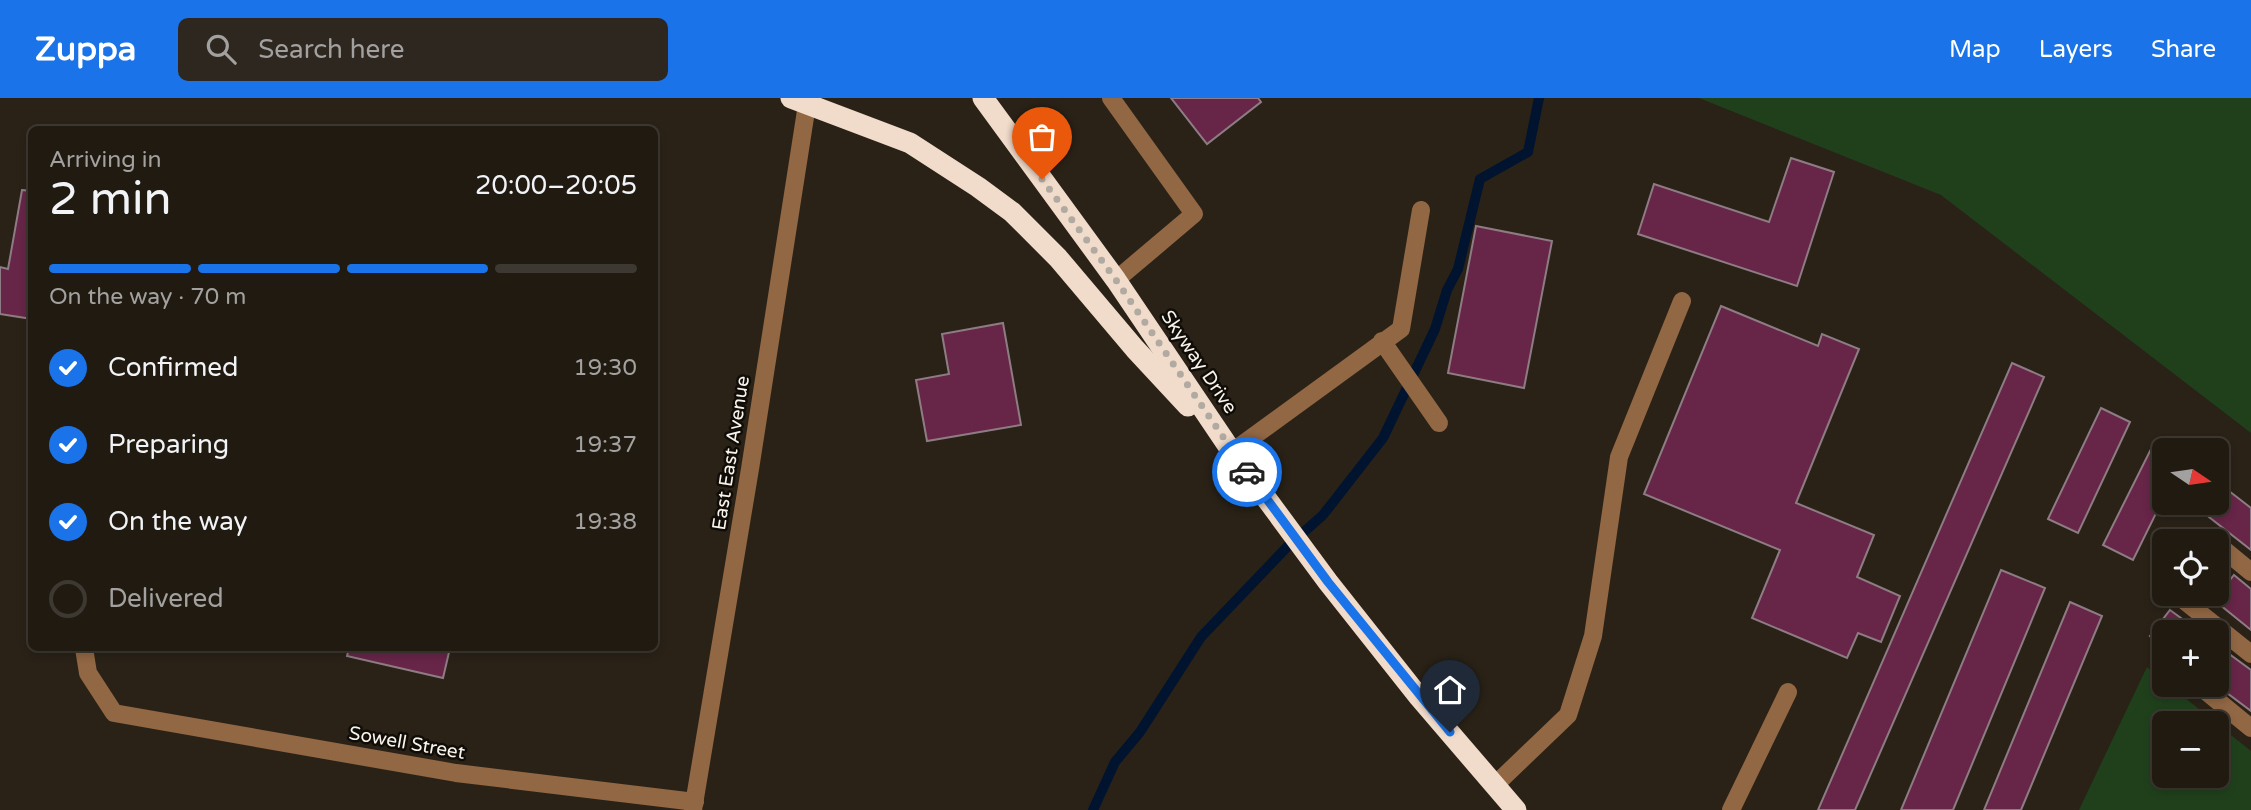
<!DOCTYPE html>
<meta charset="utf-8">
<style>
body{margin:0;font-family:"Varela Round",sans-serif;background:#2d271f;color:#f1f3f6;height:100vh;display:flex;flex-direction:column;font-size:26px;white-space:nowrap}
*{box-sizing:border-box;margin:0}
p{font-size:23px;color:#a2a19f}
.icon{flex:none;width:38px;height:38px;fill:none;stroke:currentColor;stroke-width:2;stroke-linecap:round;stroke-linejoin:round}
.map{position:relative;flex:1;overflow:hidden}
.details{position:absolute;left:28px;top:28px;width:630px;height:525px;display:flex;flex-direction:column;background:#201a11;border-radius:10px;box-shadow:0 4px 10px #0003,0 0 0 2px #3d3831}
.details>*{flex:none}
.needle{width:46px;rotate:103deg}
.tools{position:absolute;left:2152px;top:340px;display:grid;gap:14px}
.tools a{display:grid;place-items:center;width:77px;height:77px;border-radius:10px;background:#201a11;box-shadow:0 4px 10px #0003,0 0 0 2px #3d3831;font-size:35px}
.pin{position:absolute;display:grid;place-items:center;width:60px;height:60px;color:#fff;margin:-72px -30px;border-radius:50% 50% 50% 0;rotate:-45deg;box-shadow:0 0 7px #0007}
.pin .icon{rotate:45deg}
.courier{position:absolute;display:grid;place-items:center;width:70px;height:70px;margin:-35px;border:5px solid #1a73e8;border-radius:50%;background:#fff;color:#222;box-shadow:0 2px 9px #0007}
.overview em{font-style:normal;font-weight:600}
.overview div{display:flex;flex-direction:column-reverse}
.overview{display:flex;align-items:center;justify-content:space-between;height:119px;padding:0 21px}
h1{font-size:46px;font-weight:600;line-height:52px}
.bar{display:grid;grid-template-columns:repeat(4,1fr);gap:10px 7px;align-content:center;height:84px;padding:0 21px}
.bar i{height:9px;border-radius:5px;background:#3d3831}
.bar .current{background:#1a73e8}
.bar p{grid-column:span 4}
ol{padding:0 21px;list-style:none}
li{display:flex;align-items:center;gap:21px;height:77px}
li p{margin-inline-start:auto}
li .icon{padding:7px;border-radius:50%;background:#1a73e8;color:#fff;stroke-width:4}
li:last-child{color:#a2a19f}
li i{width:38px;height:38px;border:4px solid #3d3831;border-radius:50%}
header{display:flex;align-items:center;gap:42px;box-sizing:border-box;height:98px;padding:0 35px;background:#1a73e8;color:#fff}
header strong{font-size:33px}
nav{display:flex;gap:38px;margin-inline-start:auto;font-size:24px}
.search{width:490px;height:63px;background:#2d271f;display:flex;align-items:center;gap:18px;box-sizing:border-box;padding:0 24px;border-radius:10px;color:#a2a19f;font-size:26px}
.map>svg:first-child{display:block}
.green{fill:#20401c}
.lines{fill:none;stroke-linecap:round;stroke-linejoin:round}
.stream{stroke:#00142f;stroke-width:10}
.building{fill:#672548;stroke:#8d7c83;stroke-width:2}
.minor{stroke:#916744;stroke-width:18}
.highway{stroke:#f1dbca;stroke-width:21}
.done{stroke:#b0aaa1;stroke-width:7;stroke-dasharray:0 12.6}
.route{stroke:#1a73e8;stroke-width:9}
.labels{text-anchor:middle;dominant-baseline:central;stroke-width:5;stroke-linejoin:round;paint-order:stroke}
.street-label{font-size:19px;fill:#f8f3eb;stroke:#100c07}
</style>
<header>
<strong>Zuppa</strong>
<div class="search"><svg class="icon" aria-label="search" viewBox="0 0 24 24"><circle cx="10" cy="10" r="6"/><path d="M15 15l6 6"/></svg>Search here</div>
<nav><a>Map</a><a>Layers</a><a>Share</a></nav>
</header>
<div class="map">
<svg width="2251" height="712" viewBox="0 0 2251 712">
<rect width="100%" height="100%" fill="#2a2217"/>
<g class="green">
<path d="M1699 0H2251V335L1941 97Z"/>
<path d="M2147 569 2165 584V586H2168L2216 625H2165V677H2217V626L2251 653V712H2079Z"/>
</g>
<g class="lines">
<path class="stream" d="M1093 712 1115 664 1140 634 1201 539 1288 448 1323 417 1383 340 1435 231 1447 192 1458 171 1480 81 1528 54 1539 0"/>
</g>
<g class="building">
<path d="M1171 0H1258L1261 4 1207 46Z"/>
<path d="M1791 60 1834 74 1797 188 1638 136 1654 86 1769 124Z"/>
<path d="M22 92 32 93V221L0 216V169L8 171Z"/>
<path d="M1476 128 1552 143 1524 290 1448 275Z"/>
<path d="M1721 208 1818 248 1822 236 1859 251 1796 405 1874 437 1857 479 1900 498 1881 544 1858 535 1847 560 1752 520 1780 452 1644 396Z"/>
<path d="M1003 225 1021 327 927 343 916 282 949 276 942 236Z"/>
<path d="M2012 265 2044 279 1855 712H1818Z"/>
<path d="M2101 310 2130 324 2078 435 2048 421Z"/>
<path d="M2152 349 2165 355V397L2133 462 2103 447Z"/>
<path d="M2229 393 2251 410V452L2209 419Z"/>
<path d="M2001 472 2045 490 1953 712H1901Z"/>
<path d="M2234 477 2251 491V532L2214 502Z"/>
<path d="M2070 504 2102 518 2021 712H1984Z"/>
<path d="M2170 512 2200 534H2165V549L2150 538Z"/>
<path d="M2217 547 2251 572V613L2215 586H2217Z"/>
<path d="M349 550H450L443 580 347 558Z"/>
</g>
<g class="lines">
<g class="minor">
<path d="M1111 0 1194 116 1116 182"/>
<path d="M1382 243 1439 325"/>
<path d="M1232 354 1401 231 1421 112"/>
<path d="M2217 446 2251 474"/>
<path d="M2190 495 2186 504 2251 556"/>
<path d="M84 550 88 575 114 615 456 675 695 704"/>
<path d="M2160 556 2165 560"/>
<path d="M2197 586 2251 630"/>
<path d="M1495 687 1568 617 1593 538 1619 359 1682 203"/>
<path d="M693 712 750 371 808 0"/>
<path d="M1731 712 1788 594"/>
</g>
<g class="highway">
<path d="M791 0 910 45 978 89 1012 114 1058 160 1135 251 1188 308"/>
<path d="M983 0 1116 182 1232 354 1328 484 1419 599 1516 712"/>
</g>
</g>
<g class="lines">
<path class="done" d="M1042 81 1116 182 1247 374"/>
<path class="route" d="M1247 374 1328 484 1450 634"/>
</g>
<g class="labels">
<g class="street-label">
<text transform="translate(1199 264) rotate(56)">Skyway Drive</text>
<text transform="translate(731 355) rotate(-81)">East East Avenue</text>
<text transform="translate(407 645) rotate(10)">Sowell Street</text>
</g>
</g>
</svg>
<div class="tools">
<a><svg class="needle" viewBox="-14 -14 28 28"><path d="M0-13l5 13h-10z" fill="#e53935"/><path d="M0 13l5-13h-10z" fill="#a2a19f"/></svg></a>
<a><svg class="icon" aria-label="locate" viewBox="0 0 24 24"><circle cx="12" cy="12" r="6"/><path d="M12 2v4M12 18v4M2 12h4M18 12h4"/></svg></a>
<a>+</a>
<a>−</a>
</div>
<div class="pin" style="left:1042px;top:81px;background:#ea580c"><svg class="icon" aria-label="bag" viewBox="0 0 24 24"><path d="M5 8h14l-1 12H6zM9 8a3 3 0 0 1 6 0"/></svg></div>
<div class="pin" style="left:1450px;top:634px;background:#1f2937"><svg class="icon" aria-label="home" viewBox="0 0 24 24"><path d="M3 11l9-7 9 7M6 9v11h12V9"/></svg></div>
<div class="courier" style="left:1247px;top:374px"><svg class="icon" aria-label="car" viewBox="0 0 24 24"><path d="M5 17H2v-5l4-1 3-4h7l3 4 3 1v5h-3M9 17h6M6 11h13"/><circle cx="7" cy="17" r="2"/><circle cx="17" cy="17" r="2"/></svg></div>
<section class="details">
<div class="overview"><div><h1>2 min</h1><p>Arriving in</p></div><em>20:00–20:05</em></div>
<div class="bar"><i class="current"></i><i class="current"></i><i class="current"></i><i></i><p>On the way · 70 m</p></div>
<ol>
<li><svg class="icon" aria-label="check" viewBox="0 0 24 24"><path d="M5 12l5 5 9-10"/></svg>Confirmed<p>19:30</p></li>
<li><svg class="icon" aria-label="check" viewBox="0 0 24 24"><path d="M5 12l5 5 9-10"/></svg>Preparing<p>19:37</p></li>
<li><svg class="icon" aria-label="check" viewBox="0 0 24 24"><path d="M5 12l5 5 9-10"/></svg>On the way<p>19:38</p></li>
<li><i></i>Delivered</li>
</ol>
</section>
</div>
